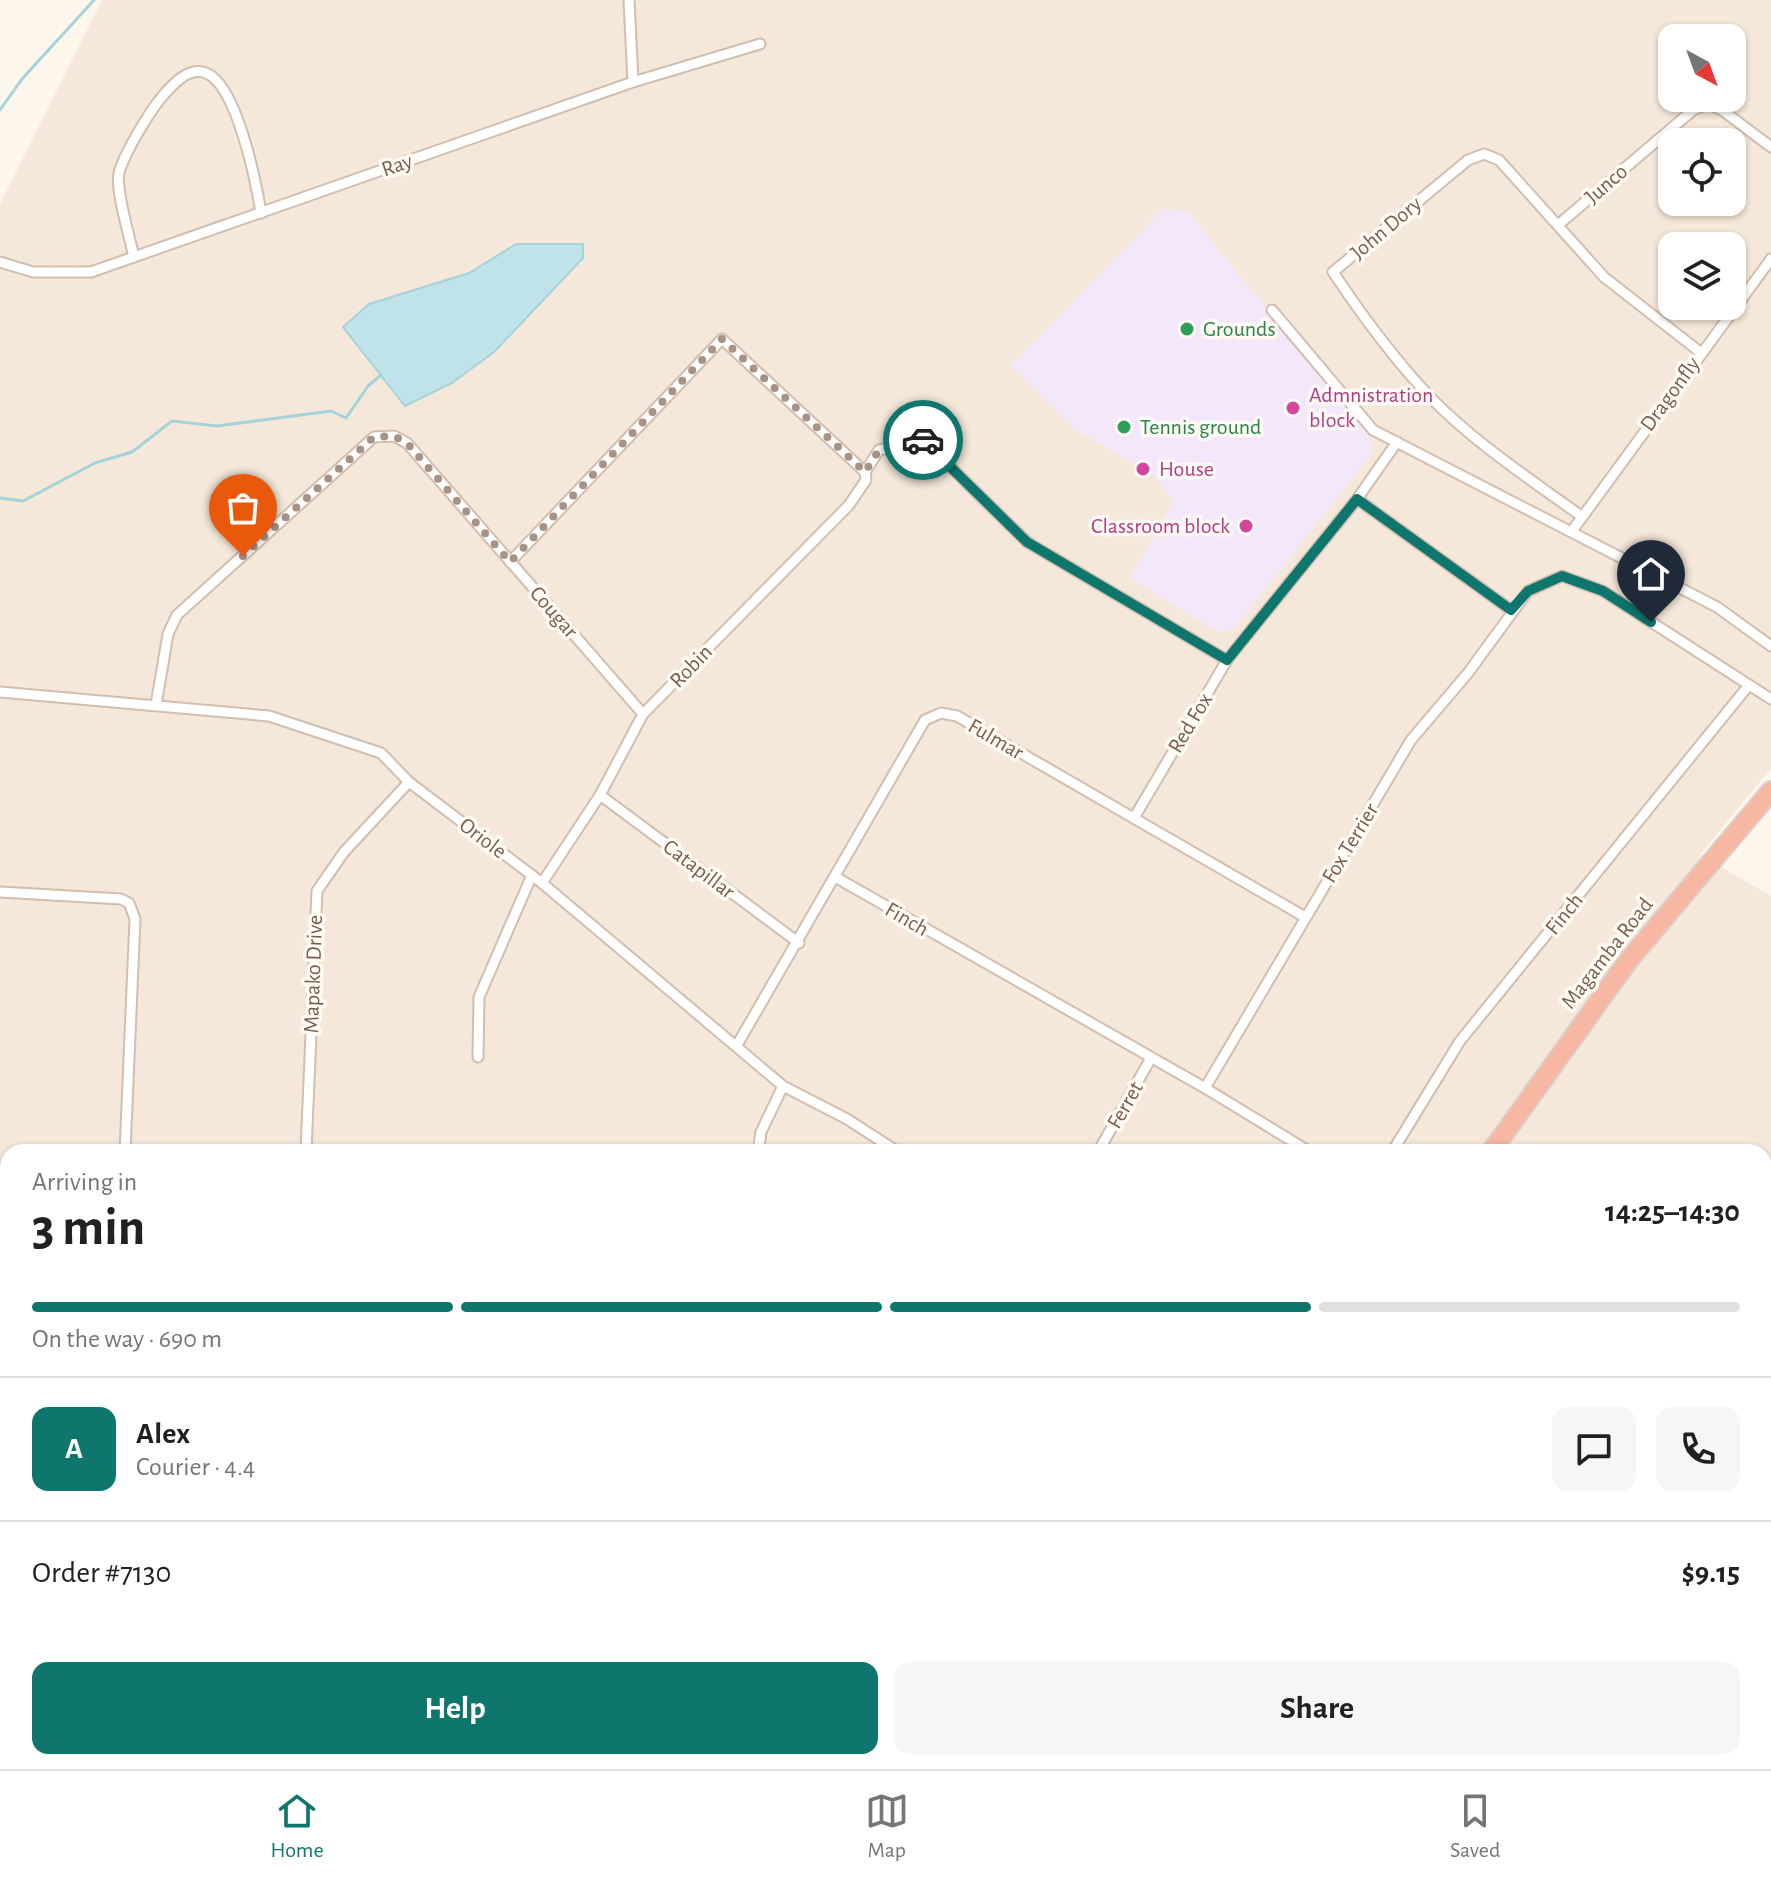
<!DOCTYPE html>
<meta charset="utf-8">
<style>
body{margin:0;font-family:"Alegreya Sans",sans-serif;background:#f6f6f6;color:#202124;height:100vh;display:flex;flex-direction:column;font-size:30px;white-space:nowrap}
*{box-sizing:border-box;margin:0}
p{font-size:26px;color:#757577}
.icon{flex:none;width:44px;height:44px;fill:none;stroke:currentColor;stroke-width:2;stroke-linecap:round;stroke-linejoin:round}
.map{position:relative;flex:1;overflow:hidden}
.side{position:absolute;left:0px;top:1144px;width:1772px;height:626px;display:flex;flex-direction:column;background:#fff;border-radius:24px 24px 0 0;box-shadow:0 2px 6px #0004}
.side>*{flex:none}
.needle{width:52px;rotate:139deg}
.tools{position:absolute;left:1658px;top:24px;display:grid;gap:16px}
.tools a{display:grid;place-items:center;width:88px;height:88px;border-radius:16px;background:#fff;box-shadow:0 2px 6px #0004;font-size:40px}
.pin{position:absolute;display:grid;place-items:center;width:68px;height:68px;color:#fff;margin:-82px -34px;border-radius:50% 50% 50% 0;rotate:-45deg;box-shadow:0 0 8px #0007}
.pin .icon{rotate:45deg}
.courier{position:absolute;display:grid;place-items:center;width:80px;height:80px;margin:-40px;border:6px solid #0f766e;border-radius:50%;background:#fff;color:#222;box-shadow:0 2px 10px #0007}
.headline em{font-style:normal;font-weight:600}
.headline div{display:flex;flex-direction:column-reverse}
.headline{display:flex;align-items:center;justify-content:space-between;height:136px;padding:0 32px}
h1{font-size:52px;font-weight:600;line-height:60px}
.bar{display:grid;grid-template-columns:repeat(4,1fr);gap:12px 8px;align-content:center;height:96px;padding:0 32px}
.bar i{height:10px;border-radius:6px;background:#e0e0e0}
.bar .active{background:#0f766e}
.bar p{grid-column:span 4}
.line{display:flex;align-items:center;gap:20px;padding:0 32px;border-top:2px solid #e0e0e0}
.line div{flex:1}
.round{display:grid;place-items:center;flex:none;width:84px;height:84px;border-radius:16px;background:#f6f6f6}
.cta{display:flex;gap:16px;margin-top:auto;padding:16px 32px}
.cta a{flex:1;height:92px;border-radius:16px;background:#0f766e;color:#fff;font-size:32px;font-weight:600;line-height:92px;text-align:center}
.cta a+a{background:#f6f6f6;color:#202124}
.menu{display:flex;justify-content:space-around;align-items:center;height:112px;border-top:2px solid #e0e0e0;background:#fff;font-size:22px;color:#757577}
.menu a{display:grid;justify-items:center;gap:4px}
.menu .active{color:#0f766e}
.map>svg:first-child{display:block}
.residential{fill:#f5e8da;fill-rule:evenodd}
.education{fill:#f3e8fa}
.water{fill:#bfe3e8;stroke:#a5d3da;stroke-width:2}
.lines{fill:none;stroke-linecap:round;stroke-linejoin:round}
.stream{stroke:#a5d3da;stroke-width:3}
.street-casing{stroke:#d1beb0;stroke-width:13}
.secondary-casing{stroke:#d6c0b0;stroke-width:18}
.highway-casing{stroke:#dad1cd;stroke-width:22}
.street{stroke:#fff;stroke-width:9}
.secondary{stroke:#fff;stroke-width:14}
.highway{stroke:#f7b7a3;stroke-width:18}
.done{stroke:#a89285;stroke-width:8;stroke-dasharray:0 14.4}
.route{stroke:#0f766e;stroke-width:10}
.leisure-dot{fill:#2e9e5b;stroke:#fffaf3;stroke-width:3}
.hotel-dot{fill:#d1479c;stroke:#fffaf3;stroke-width:3}
.labels{text-anchor:middle;dominant-baseline:central;stroke-width:7;stroke-linejoin:round;paint-order:stroke}
.street-label{font-size:22px;fill:#7a5c4d;stroke:#fffaf3}
.leisure-label{font-size:22px;fill:#27864d;stroke:#fffaf3;text-anchor:start}
.hotel-label{font-size:22px;fill:#b23c85;stroke:#fffaf3;text-anchor:start}
</style>
<div class="map">
<svg width="1771" height="1769" viewBox="0 0 1771 1769">
<rect width="100%" height="100%" fill="#fdf6ec"/>
<g class="residential">
<path d="M102 0H1771V768L1700 855 1771 896V1366L1764 1369V1152H8V1762H1002L998 1769H0V204ZM1672 38H1732V98H1672ZM1672 142H1732V202H1672ZM1672 246H1732V306H1672Z"/>
<path d="M1764 1720H1771V1769H1231L1235 1762H1764Z"/>
</g>
<path class="education" d="M1163 209 1187 211 1365 427 1373 452 1234 629 1218 632 1130 578 1173 502 1154 475 1074 429 1011 366Z"/>
<path class="water" d="M516 244H583V258L494 352 452 383 405 406 343 327 369 304 469 273Z"/>
<g class="lines">
<g class="stream">
<path d="M0 110 22 79 94 0"/>
<path d="M0 498 23 501 95 463 132 452 172 421 217 426 331 411 346 418 368 386 381 375"/>
</g>
<g class="street-casing">
<g id="street">
<path d="M629 0 633 82"/>
<path d="M1558 225 1693 110 1708 104 1722 110 1771 147"/>
<path d="M134 257C130 238 115 189 119 173 124 154 148 114 161 98 171 86 188 66 206 73 237 85 256 182 261 213"/>
<path d="M0 262 33 272H91L633 82 760 44"/>
<path d="M1272 310 1373 430 1717 607 1771 646"/>
<path d="M1357 499 1511 610"/>
<path d="M1581 516C1530 479 1475 443 1431 398 1394 359 1363 317 1333 272L1468 160 1484 154 1499 160 1604 277 1700 352"/>
<path d="M1572 531 1771 259"/>
<path d="M510 562 722 339 865 472"/>
<path d="M0 692 269 716 381 753 409 782 542 883 783 1086 847 1119 898 1152"/>
<path d="M156 705 168 634 177 615 374 437 394 436 407 443 643 714"/>
<path d="M600 795 799 943"/>
<path d="M1134 818 1227 660 1357 499 1397 442"/>
<path d="M837 878 1205 1088 1310 1152"/>
<path d="M542 883 600 795 643 714 849 505 866 480 865 472 879 450 923 440 1027 542 1227 660"/>
<path d="M0 892 121 899 129 903 135 919 125 1152"/>
<path d="M737 1045 925 720 941 713 957 716 1305 917"/>
<path d="M478 1057 479 997 532 875"/>
<path d="M1205 1088 1411 740 1468 673 1528 591 1562 576 1603 591 1771 699"/>
<path d="M306 1152 317 891 344 852 409 782"/>
<path d="M758 1152 761 1132 783 1086"/>
<path d="M1098 1152 1151 1058"/>
<path d="M1392 1152 1460 1041 1749 685"/>
<path d="M0 1245H8"/>
<path d="M0 1425H8"/>
<path d="M0 1560H8"/>
<path d="M1764 1720 1771 1721"/>
<path d="M281 1769V1762"/>
<path d="M1300 1769V1762"/>
<path d="M1370 1769 1371 1762"/>
</g>
</g>
<g class="secondary-casing">
<g id="secondary">
<path d="M0 1761H8"/>
<path d="M39 1762 201 1769"/>
<path d="M890 1769 895 1762"/>
</g>
</g>
<g class="highway-casing">
<g id="highway">
<path d="M1491 1152 1628 961 1771 791"/>
<path d="M1211 1769 1214 1762"/>
</g>
</g>
<use href="#street" class="street"/>
<use href="#secondary" class="secondary"/>
<use href="#highway" class="highway"/>
</g>
<g class="lines">
<path class="done" d="M243 556 374 437 394 436 407 443 510 562 722 339 865 472 879 450 923 440"/>
<path class="route" d="M923 440 1027 542 1227 660 1357 499 1511 610 1528 591 1562 576 1603 591 1651 622"/>
</g>
<g class="leisure-dot">
<circle cx="1187" cy="329" r="8"/>
<circle cx="1124" cy="427" r="8"/>
</g>
<g class="hotel-dot">
<circle cx="1293" cy="408" r="8"/>
<circle cx="1143" cy="469" r="8"/>
<circle cx="1246" cy="526" r="8"/>
</g>
<g class="labels">
<g class="street-label">
<text transform="translate(397 165) rotate(-19)">Ray</text>
<text transform="translate(1606 184) rotate(-41)">Junco</text>
<text transform="translate(1386 228) rotate(-40)">John Dory</text>
<text transform="translate(1670 394) rotate(-54)">Dragonfly</text>
<text transform="translate(554 612) rotate(49)">Cougar</text>
<text transform="translate(691 666) rotate(-46)">Robin</text>
<text transform="translate(1190 723) rotate(-59)">Red Fox</text>
<text transform="translate(996 739) rotate(30)">Fulmar</text>
<text transform="translate(483 838) rotate(37)">Oriole</text>
<text transform="translate(1350 843) rotate(-59)">Fox Terrier</text>
<text transform="translate(699 869) rotate(37)">Catapillar</text>
<text transform="translate(1564 914) rotate(-51)">Finch</text>
<text transform="translate(907 919) rotate(30)">Finch</text>
<text transform="translate(1607 953) rotate(-52)">Magamba Road</text>
<text transform="translate(313 974) rotate(-88)">Mapako Drive</text>
<text transform="translate(1125 1105) rotate(-60)">Ferret</text>
</g>
<g class="leisure-label">
<text x="1203" y="329">Grounds</text>
<text x="1140" y="427">Tennis ground</text>
</g>
<g class="hotel-label">
<text x="1309" y="395">Admnistration<tspan x="1309" dy="25">block</tspan></text>
<text x="1159" y="469">House</text>
<text x="1230" y="526" text-anchor="end">Classroom block</text>
</g>
</g>
</svg>
<div class="tools">
<a><svg class="needle" viewBox="-14 -14 28 28"><path d="M0-13l5 13h-10z" fill="#e53935"/><path d="M0 13l5-13h-10z" fill="#757577"/></svg></a>
<a><svg class="icon" aria-label="locate" viewBox="0 0 24 24"><circle cx="12" cy="12" r="6"/><path d="M12 2v4M12 18v4M2 12h4M18 12h4"/></svg></a>
<a><svg class="icon" aria-label="layers" viewBox="0 0 24 24"><path d="M12 4l9 5-9 5-9-5zM3 14l9 5 9-5"/></svg></a>
</div>
<div class="pin" style="left:243px;top:556px;background:#ea580c"><svg class="icon" aria-label="bag" viewBox="0 0 24 24"><path d="M5 8h14l-1 12H6zM9 8a3 3 0 0 1 6 0"/></svg></div>
<div class="pin" style="left:1651px;top:622px;background:#1f2937"><svg class="icon" aria-label="home" viewBox="0 0 24 24"><path d="M3 11l9-7 9 7M6 9v11h12V9"/></svg></div>
<div class="courier" style="left:923px;top:440px"><svg class="icon" aria-label="car" viewBox="0 0 24 24"><path d="M5 17H2v-5l4-1 3-4h7l3 4 3 1v5h-3M9 17h6M6 11h13"/><circle cx="7" cy="17" r="2"/><circle cx="17" cy="17" r="2"/></svg></div>
<section class="side">
<div class="headline"><div><h1>3 min</h1><p>Arriving in</p></div><em>14:25–14:30</em></div>
<div class="bar"><i class="active"></i><i class="active"></i><i class="active"></i><i></i><p>On the way · 690 m</p></div>
<div class="line" style="height:144px"><b class="round" style="background:#0f766e;color:#fff">A</b><div><b>Alex</b><p>Courier · 4.4</p></div><a class="round"><svg class="icon" aria-label="chat" viewBox="0 0 24 24"><path d="M4 5h16v11H9l-5 4z"/></svg></a><a class="round"><svg class="icon" aria-label="phone" viewBox="0 0 24 24"><path d="M5 4h4l2 5-3 2q2 4 5 5l2-3 5 2v4C11 20 4 13 5 4z"/></svg></a></div>
<div class="line" style="height:104px"><div>Order #7130</div><b>$9.15</b></div>
<div class="cta"><a>Help</a><a>Share</a></div>
</section>
</div>
<nav class="menu">
<a class="active"><svg class="icon" aria-label="home" viewBox="0 0 24 24"><path d="M3 11l9-7 9 7M6 9v11h12V9"/></svg>Home</a>
<a><svg class="icon" aria-label="map" viewBox="0 0 24 24"><path d="M3 6l6-2 6 2 6-2v14l-6 2-6-2-6 2zM9 4v14M15 6v14"/></svg>Map</a>
<a><svg class="icon" aria-label="saved" viewBox="0 0 24 24"><path d="M7 4h10v16l-5-4-5 4z"/></svg>Saved</a>
</nav>
